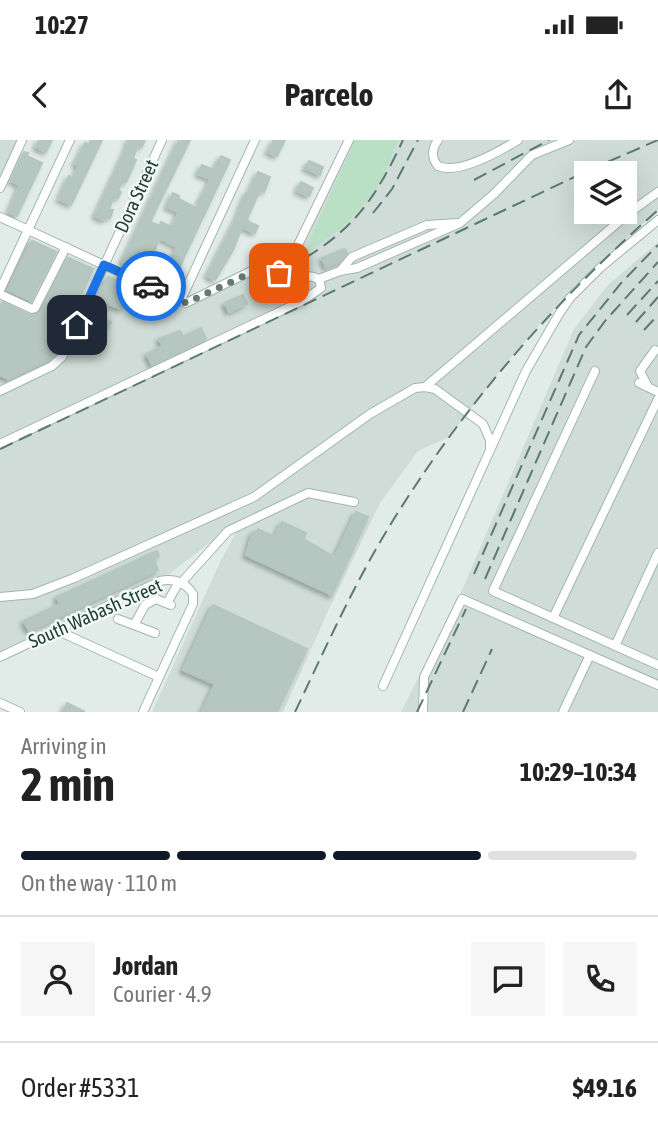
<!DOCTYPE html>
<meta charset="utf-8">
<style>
body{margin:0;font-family:"Asap Condensed",sans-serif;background:#f6f6f6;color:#222;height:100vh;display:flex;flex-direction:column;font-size:26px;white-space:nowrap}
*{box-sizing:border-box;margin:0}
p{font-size:23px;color:#767676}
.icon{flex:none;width:38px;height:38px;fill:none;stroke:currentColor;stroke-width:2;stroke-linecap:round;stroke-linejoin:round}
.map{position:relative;height:572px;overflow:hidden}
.details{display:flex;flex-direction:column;background:#fff;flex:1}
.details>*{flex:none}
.fabs{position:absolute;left:574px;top:21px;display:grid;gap:14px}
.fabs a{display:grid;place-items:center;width:63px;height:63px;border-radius:0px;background:#fff;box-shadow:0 7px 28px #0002;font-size:35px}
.pin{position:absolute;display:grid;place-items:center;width:60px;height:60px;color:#fff;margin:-30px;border-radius:14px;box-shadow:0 4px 10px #0006}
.courier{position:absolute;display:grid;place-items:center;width:70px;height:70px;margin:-35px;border:5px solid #1a73e8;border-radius:50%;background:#fff;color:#222;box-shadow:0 2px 9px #0007}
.head em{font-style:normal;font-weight:700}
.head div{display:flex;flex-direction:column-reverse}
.head{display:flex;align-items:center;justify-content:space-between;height:119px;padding:0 21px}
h1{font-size:46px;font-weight:700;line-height:52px}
.bar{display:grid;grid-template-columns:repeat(4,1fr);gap:10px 7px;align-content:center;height:84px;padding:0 21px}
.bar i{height:9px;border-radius:5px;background:#e0e0e0}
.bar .active{background:#111827}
.bar p{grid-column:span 4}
.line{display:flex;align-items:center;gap:18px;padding:0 21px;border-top:2px solid #e0e0e0}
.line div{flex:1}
.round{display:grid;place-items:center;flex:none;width:74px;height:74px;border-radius:0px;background:#f6f6f6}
.status{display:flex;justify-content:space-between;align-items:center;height:49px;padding:0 35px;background:#fff;direction:ltr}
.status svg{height:19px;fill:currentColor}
header{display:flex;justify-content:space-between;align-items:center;height:91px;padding:0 21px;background:#fff;font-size:32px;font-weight:700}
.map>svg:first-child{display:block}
.built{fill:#cfdcd7;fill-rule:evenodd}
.green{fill:#b9dfc5}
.building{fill:#b6c7c1;stroke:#b3c6bf;stroke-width:2;filter:url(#shadow)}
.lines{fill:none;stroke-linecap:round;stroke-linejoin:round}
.minor-casing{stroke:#a4b4af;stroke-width:10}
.minor{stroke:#fff;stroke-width:8}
.rail{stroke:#5b7a73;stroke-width:2;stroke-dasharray:14 7;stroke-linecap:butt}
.done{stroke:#647b75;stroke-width:7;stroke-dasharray:0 12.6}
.route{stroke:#1a73e8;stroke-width:9}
.labels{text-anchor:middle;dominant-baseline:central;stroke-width:5;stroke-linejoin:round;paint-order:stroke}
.street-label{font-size:19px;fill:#213e37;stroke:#f2f9f6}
</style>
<div class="status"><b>10:27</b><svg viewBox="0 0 49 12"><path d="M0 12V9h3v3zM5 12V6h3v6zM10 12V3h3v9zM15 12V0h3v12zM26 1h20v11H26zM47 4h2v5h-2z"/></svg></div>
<header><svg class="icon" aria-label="back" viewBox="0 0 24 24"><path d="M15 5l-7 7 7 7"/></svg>Parcelo<svg class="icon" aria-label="share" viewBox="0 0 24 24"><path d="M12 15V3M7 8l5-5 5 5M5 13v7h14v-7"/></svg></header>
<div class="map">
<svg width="658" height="572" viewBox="0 0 658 572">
<defs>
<filter id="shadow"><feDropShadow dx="-3" dy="3" stdDeviation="2" flood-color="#0004"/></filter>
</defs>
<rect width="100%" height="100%" fill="#e1ece8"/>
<g class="built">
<path d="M0 0H25L0 54Z"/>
<path d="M349 0H658V70L600 122 541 183 505 224 449 297 418 311 380 363 328 471 283 572H152L221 420 237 391 208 404 160 441 0 517V156L28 97 181 166 294 111ZM586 33H625V72H586Z"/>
<path d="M658 102V572H401L460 455 574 189 608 145Z"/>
</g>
<path class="green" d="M355 0H398C392 13 388 28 381 40 364 71 333 97 303 115Z"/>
<g class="building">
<path d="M39 0H52L46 12 36 7Z"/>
<path d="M91 0H102L71 65 59 59 69 36 73 38 79 26 75 24 85 3 89 5Z"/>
<path d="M126 0H145L142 7 138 5 133 18 136 20 133 27 126 42 123 41 118 50 121 52 118 58 114 57 109 69 113 70 110 78 107 77 104 80 95 76 126 9 129 1Z"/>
<path d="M179 0H190L150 82 160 86 161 82 172 87 179 72 167 67 173 53 179 56 177 58 196 68 211 39 198 34 202 25 214 30 221 16 230 20 170 147 162 143 167 132 165 131 178 107 160 98 152 115 138 109 132 121 152 130 150 135 122 122Z"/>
<path d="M274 0H285L277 16 268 12Z"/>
<path d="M24 12 28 13 27 16 42 23 17 76 9 72 20 45 11 41Z"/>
<path d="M309 21 323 27 320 35 305 28Z"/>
<path d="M258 32 270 37 264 52 260 50 247 79 249 82 258 86 255 93 242 87 233 110 215 140 207 136 237 77 246 53 248 54Z"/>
<path d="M301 42 313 48 309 56 297 51Z"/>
<path d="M32 101 56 112 31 161 8 150Z"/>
<path d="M345 109 347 113 340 121 326 127 322 118Z"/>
<path d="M68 118 93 129 52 217 9 239 0 235V168L3 162 29 175 38 174Z"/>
<path d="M108 137 131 147 121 169 108 164 102 178 111 182 106 192 97 188 91 202 79 197Z"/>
<path d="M243 155 247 164 229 172 225 163Z"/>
<path d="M201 188 206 199 152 225 147 214 163 206 159 199 180 191 183 197Z"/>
<path d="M356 372 368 377 332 455 246 415 253 392 256 393 258 389 275 397 282 382 306 393 303 399 335 417Z"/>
<path d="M157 411 159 416 153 419 158 430 29 491 24 481 60 464 57 457Z"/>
<path d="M213 465 307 509 277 572H202L215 544 183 530Z"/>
<path d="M67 563 85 572H63Z"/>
</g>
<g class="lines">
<g class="minor-casing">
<g id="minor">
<path d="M438 0C432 8 431 18 438 26 459 35 500 11 518 0"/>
<path d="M0 48 22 0"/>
<path d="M0 77 186 163 296 109 349 0"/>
<path d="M340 131 357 128 460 83 494 54 532 15 569 0"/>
<path d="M319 139 340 131 352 117 427 85 457 83"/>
<path d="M0 150 70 0"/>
<path d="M0 154 32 169 35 168 66 107"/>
<path d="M181 160 255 0"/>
<path d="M128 166 141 142"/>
<path d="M595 231 493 451 658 525"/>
<path d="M639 243 658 252"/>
<path d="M425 247 629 73 658 52"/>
<path d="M648 247 640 231 655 210"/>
<path d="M0 251 52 226 62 217 162 0"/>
<path d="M0 304 302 161 321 148 319 139C297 129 287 150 274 122"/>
<path d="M181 443 228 391 308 353 354 362"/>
<path d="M0 457 33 454 74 438 254 357 370 274 415 248 425 247 435 249 483 284 490 300V309"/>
<path d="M167 463 179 442"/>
<path d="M553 478 658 259"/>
<path d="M118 479 155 493"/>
<path d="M134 485 145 465 156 459 171 465"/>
<path d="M56 490 159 537"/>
<path d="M615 506 658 413"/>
<path d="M0 517 160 441C174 438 185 442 193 454V464L143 572"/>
<path d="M383 546 526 231 559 174 570 158 600 128 658 80"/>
<path d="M0 563 20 572"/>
<path d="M423 572 424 537 462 459 658 545"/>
<path d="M563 572 590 515"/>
</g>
</g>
<use href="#minor" class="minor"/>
<g class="rail">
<path d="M474 40 549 0"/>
<path d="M373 73 392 49 418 0"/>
<path d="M288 128C351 93 373 64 403 0"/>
<path d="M627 175 658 141"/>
<path d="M636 182 658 157"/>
<path d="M644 190 658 175"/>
<path d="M0 309 589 30 658 0"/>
<path d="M474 434 579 195 622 142 658 105"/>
<path d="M485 439 586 207 605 181 658 122"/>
<path d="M295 572C327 505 357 437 397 374 470 258 556 160 658 70"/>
<path d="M417 572 466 469"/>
<path d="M463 572 492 509"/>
</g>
</g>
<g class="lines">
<path class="done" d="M151 146 186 163 274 122 279 133"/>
<path class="route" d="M77 185 104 125 151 146"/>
</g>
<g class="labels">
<g class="street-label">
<text transform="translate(136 56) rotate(-65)">Dora Street</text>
<text transform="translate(95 473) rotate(-24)">South Wabash Street</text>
</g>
</g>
</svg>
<div class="fabs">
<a><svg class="icon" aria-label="layers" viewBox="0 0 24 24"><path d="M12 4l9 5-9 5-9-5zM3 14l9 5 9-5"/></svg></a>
</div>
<div class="pin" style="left:279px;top:133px;background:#ea580c"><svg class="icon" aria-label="bag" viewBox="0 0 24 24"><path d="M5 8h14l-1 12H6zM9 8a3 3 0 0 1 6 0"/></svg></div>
<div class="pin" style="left:77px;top:185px;background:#1f2937"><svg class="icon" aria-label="home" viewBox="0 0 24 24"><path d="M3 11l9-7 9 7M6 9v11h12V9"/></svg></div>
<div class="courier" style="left:151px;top:146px"><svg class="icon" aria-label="car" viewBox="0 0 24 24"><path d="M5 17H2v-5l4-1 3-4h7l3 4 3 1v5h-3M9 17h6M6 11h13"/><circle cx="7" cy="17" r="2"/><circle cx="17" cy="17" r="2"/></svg></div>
</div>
<section class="details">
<div class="head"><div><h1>2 min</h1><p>Arriving in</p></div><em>10:29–10:34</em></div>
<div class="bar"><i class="active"></i><i class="active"></i><i class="active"></i><i></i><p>On the way · 110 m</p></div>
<div class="line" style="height:126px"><a class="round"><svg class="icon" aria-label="person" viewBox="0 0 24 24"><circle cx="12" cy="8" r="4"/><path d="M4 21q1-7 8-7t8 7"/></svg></a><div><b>Jordan</b><p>Courier · 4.9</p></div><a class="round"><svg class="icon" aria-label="chat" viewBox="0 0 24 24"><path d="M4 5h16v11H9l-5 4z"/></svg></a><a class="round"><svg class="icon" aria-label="phone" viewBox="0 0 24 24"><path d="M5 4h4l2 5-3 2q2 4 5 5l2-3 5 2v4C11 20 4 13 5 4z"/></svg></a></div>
<div class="line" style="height:91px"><div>Order #5331</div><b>$49.16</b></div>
</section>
